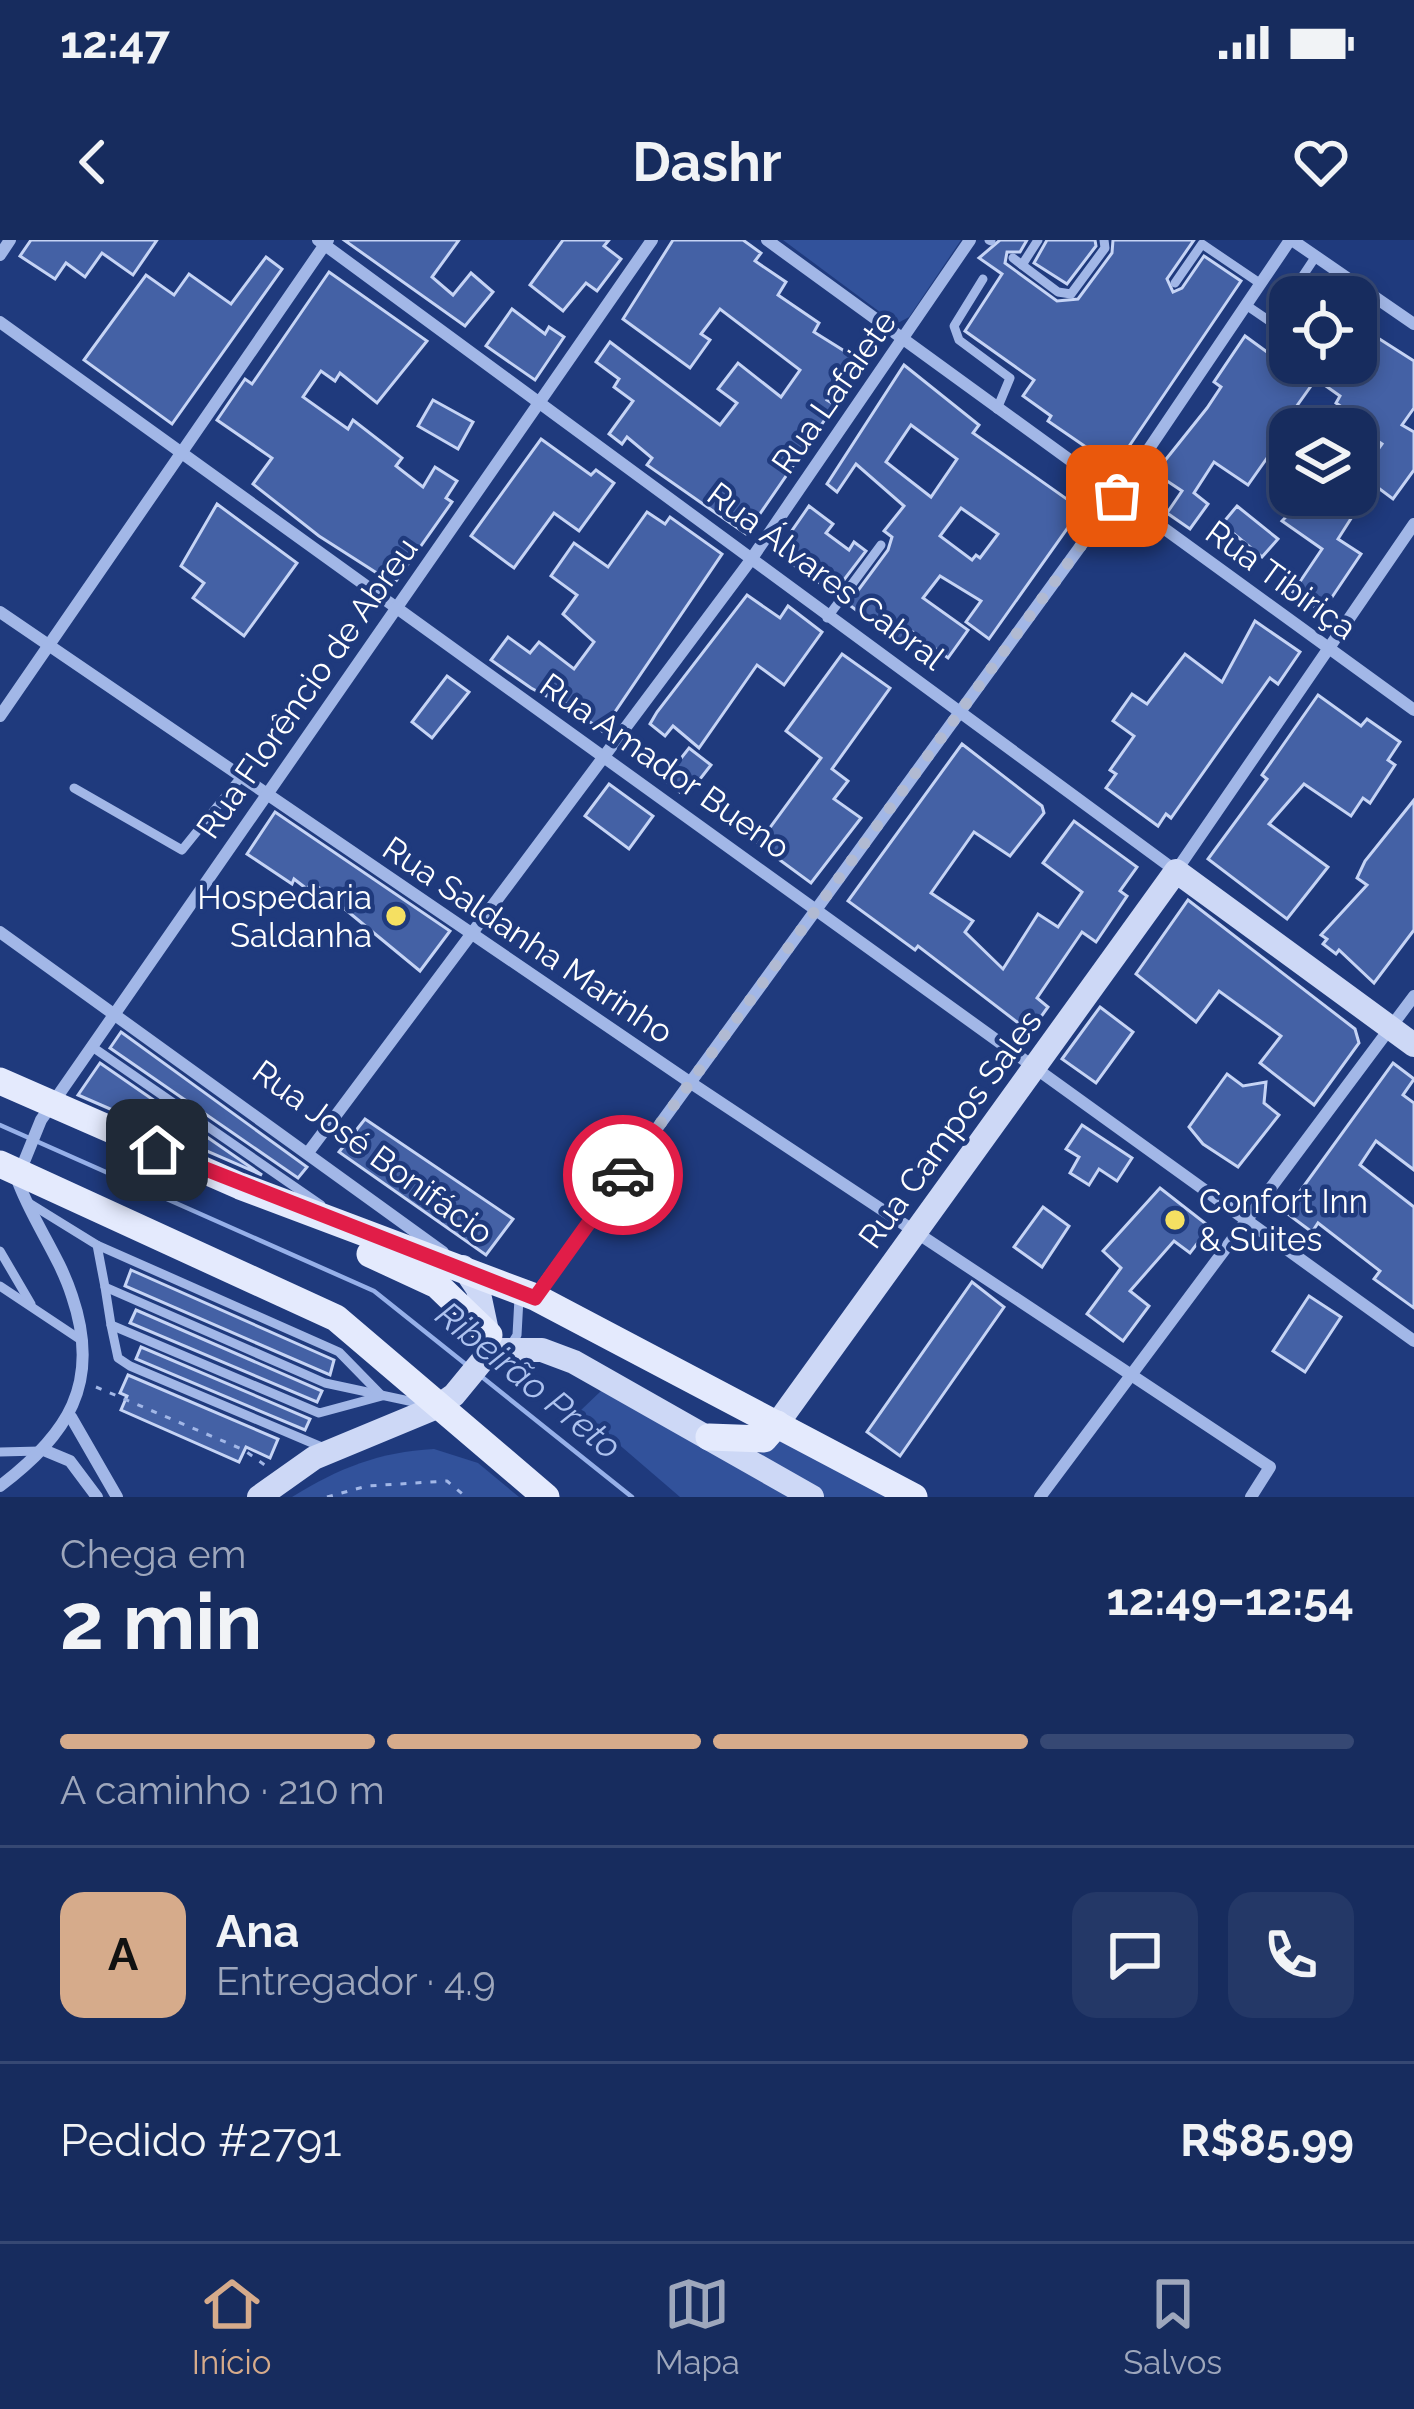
<!DOCTYPE html>
<html lang="pt">
<meta charset="utf-8">
<style>
body{margin:0;font-family:Raleway,sans-serif;background:#243867;color:#f1f3f6;height:100vh;display:flex;flex-direction:column;font-size:45px;white-space:nowrap}
*{box-sizing:border-box;margin:0}
p{font-size:39px;color:#9ea7bc}
.icon{flex:none;width:66px;height:66px;fill:none;stroke:currentColor;stroke-width:2;stroke-linecap:round;stroke-linejoin:round}
.map{position:relative;height:1257px;overflow:hidden}
.details{display:flex;flex-direction:column;background:#172c5e;flex:1}
.details>*{flex:none}
.buttons{position:absolute;left:1269px;top:36px;display:grid;gap:24px}
.buttons a{display:grid;place-items:center;width:108px;height:108px;border-radius:24px;background:#172c5e;box-shadow:0 6px 18px #0003,0 0 0 3px #364873;font-size:60px}
.pin{position:absolute;display:grid;place-items:center;width:102px;height:102px;color:#fff;margin:-51px;border-radius:24px;box-shadow:0 6px 18px #0006}
.courier{position:absolute;display:grid;place-items:center;width:120px;height:120px;margin:-60px;border:9px solid #e11d48;border-radius:50%;background:#fff;color:#222;box-shadow:0 3px 15px #0007}
.head em{font-style:normal;font-weight:700}
.head div{display:flex;flex-direction:column-reverse}
.head{display:flex;align-items:center;justify-content:space-between;height:204px;padding:0 60px}
h1{font-size:78px;font-weight:700;line-height:90px}
.bar{display:grid;grid-template-columns:repeat(4,1fr);gap:18px 12px;align-content:center;height:144px;padding:0 60px}
.bar i{height:15px;border-radius:9px;background:#364873}
.bar .on{background:#d6ab8b}
.bar p{grid-column:span 4}
.line{display:flex;align-items:center;gap:30px;padding:0 60px;border-top:3px solid #364873}
.line div{flex:1}
.round{display:grid;place-items:center;flex:none;width:126px;height:126px;border-radius:24px;background:#243867}
.status{display:flex;justify-content:space-between;align-items:center;height:84px;padding:0 60px;background:#172c5e;direction:ltr}
.status svg{height:33px;fill:currentColor}
header{display:flex;justify-content:space-between;align-items:center;height:156px;padding:0 60px;background:#172c5e;font-size:54px;font-weight:700}
.tab-bar{display:flex;justify-content:space-around;align-items:center;height:168px;border-top:3px solid #364873;background:#172c5e;font-size:33px;color:#9ea7bc}
.tab-bar a{display:grid;justify-items:center;gap:6px}
.tab-bar .on{color:#d6ab8b}
.map>svg:first-child{display:block}
.green{fill:#32529b}
.lines{fill:none;stroke-linecap:round;stroke-linejoin:round}
.stream{stroke:#96b0e9;stroke-width:4.5}
.building{fill:#4461a5;stroke:#c6d4f5;stroke-width:3;fill-rule:evenodd}
.path{stroke:#a2b7e7;stroke-width:3;stroke-dasharray:6 9;stroke-linecap:butt}
.lane{stroke:#a2b7e7;stroke-width:9}
.street{stroke:#a2b7e7;stroke-width:12}
.secondary{stroke:#cdd8f6;stroke-width:24}
.primary{stroke:#e4eafd;stroke-width:27}
.done{stroke:#b1bad2;stroke-width:12;stroke-dasharray:0 21.6}
.route{stroke:#e11d48;stroke-width:15}
.poi-dot{fill:#f5e062;stroke:#1f3a7d;stroke-width:4.5}
.labels{text-anchor:middle;dominant-baseline:central;stroke-width:9;stroke-linejoin:round;paint-order:stroke}
.street-label{font-size:33px;fill:#fff;stroke:#1f3a7d}
.poi-label{font-size:33px;fill:#fff;stroke:#1f3a7d;text-anchor:end}
.water-label{font-size:36px;font-style:italic;fill:#adc2ef;stroke:#1f3a7d}
</style>
<div class="status"><b>12:47</b><svg viewBox="0 0 49 12"><path d="M0 12V9h3v3zM5 12V6h3v6zM10 12V3h3v9zM15 12V0h3v12zM26 1h20v11H26zM47 4h2v5h-2z"/></svg></div>
<header><svg class="icon" aria-label="back" viewBox="0 0 24 24"><path d="M15 5l-7 7 7 7"/></svg>Dashr<svg class="icon" aria-label="heart" viewBox="0 0 24 24"><path d="M12 20l-8-8c-3-5 5-10 8-4 3-6 11-1 8 4z"/></svg></header>
<div class="map">
<svg width="1414" height="1257" viewBox="0 0 1414 1257">
<rect width="100%" height="100%" fill="#1f3a7d"/>
<g class="green">
<path d="M783 0H961L909 77 896 84Z"/>
<path d="M602 1150 794 1257H680L580 1171Z"/>
<path d="M778 1199 892 1257H825L758 1215Z"/>
<path d="M434 1209 478 1223 519 1257H292C339 1228 379 1212 434 1209Z"/>
</g>
<g class="lines">
<g class="stream">
<path d="M0 885 374 1051 468 1126"/>
<path d="M482 1137 632 1257"/>
</g>
</g>
<g class="building">
<path d="M31 0H157L133 35 102 13 85 37 66 23 55 39 20 16Z"/>
<path d="M344 0H459L432 37 453 55 471 33 493 52 465 86Z"/>
<path d="M563 0H609L604 6 621 19 597 51 586 43 563 71 530 45Z"/>
<path d="M673 0H743L761 13 755 21 786 42 778 55 819 83 814 92 854 117 827 160 835 165 746 294 647 225 652 218 627 197 622 204 609 194 633 161 614 147 619 139 596 122 610 102 720 185 737 163 718 149 738 123 781 157 800 130 720 69 701 94 710 100 690 128 623 79Z"/>
<path d="M1000 0H1027L1020 12H1007L1005 23 1057 61 1078 59 1112 13 1113 0H1194L1167 39 1173 52 1182 48 1204 16 1241 41 1115 227 1048 181 1051 176 1023 156 1034 140 965 91 1002 34 979 18Z"/>
<path d="M1047 0H1095L1096 6 1067 44 1034 23Z"/>
<path d="M266 17 282 29 172 184 84 120 146 35 174 55 189 34 231 64Z"/>
<path d="M329 32 427 101 377 163 340 133 335 141 321 131 303 157 348 189 353 180 402 218 396 226 423 247 435 227 457 241 446 258 452 262 394 344 319 296 253 244 272 218 217 180 245 139 252 144Z"/>
<path d="M512 69 545 94 549 87 564 97 535 140 486 106Z"/>
<path d="M1356 84 1414 121V168L1402 185 1414 192V230L1393 259 1373 244 1338 299 1361 314 1322 372 1293 352 1322 309 1282 281 1307 255H1356V241L1382 204 1345 179 1349 172 1336 163 1340 156 1316 139 1294 170 1321 189H1290V223L1272 211 1248 245 1214 222 1194 253 1208 264 1190 289 1167 273 1182 251 1155 233 1207 168 1221 147 1214 142 1245 96 1282 123H1356Z"/>
<path d="M904 125 979 185 973 193 1081 269 989 399 966 382 981 361 940 336 923 358 968 390 948 418 910 390 900 403 848 364 888 310 892 297 884 291 904 266 856 224 837 252 827 244ZM911 185 957 219 931 257 886 222ZM961 268 998 294 980 318 976 315 972 320 940 296Z"/>
<path d="M433 160 473 182 458 209 418 186Z"/>
<path d="M541 199 591 235 596 230 614 243 579 291 554 273 514 328 471 296Z"/>
<path d="M217 264 297 323 244 396 193 358 204 343 181 326Z"/>
<path d="M809 266 833 284 826 293 849 310 854 302 866 311 834 353 782 317V305Z"/>
<path d="M1237 266 1278 299 1262 317 1222 284Z"/>
<path d="M647 272 665 284 670 277 722 314 602 491 550 452 546 456 531 448 491 420 508 397 530 413 539 402 574 429 594 402 563 374 577 355 551 336 574 303 608 327Z"/>
<path d="M747 355 780 378 788 366 822 392 784 445 757 425 699 508 673 486 665 496 650 484 657 472Z"/>
<path d="M1255 381 1300 412 1278 444 1270 438 1171 578 1166 574 1158 586 1106 548 1116 534 1110 530 1134 496 1113 481 1132 454 1147 464 1185 414 1222 442Z"/>
<path d="M842 414 890 448 832 529 848 541 834 559 861 578 811 643 758 604 821 518 786 491Z"/>
<path d="M447 436 469 452 432 498 412 482Z"/>
<path d="M1318 455 1361 486 1367 479 1400 502 1388 520 1395 525 1370 563 1363 558 1351 576 1304 544 1269 584 1328 627 1287 679 1208 619 1267 539 1262 535Z"/>
<path d="M962 504 1042 566 1044 573 1010 616 974 592 931 653 973 681 965 692 1003 729 1038 674 1058 687 1082 652 1043 623 1074 581 1137 627 1120 651 1127 656 1096 702 1082 692 1037 758 1048 767 1030 792 918 706 915 710 848 661Z"/>
<path d="M689 508 711 525 686 557 664 540Z"/>
<path d="M609 544 653 576 629 609 585 576Z"/>
<path d="M1414 560V690L1374 743 1339 710 1336 714 1323 704 1327 699 1321 695 1367 645 1357 638 1365 621Z"/>
<path d="M275 572 450 691 420 731 312 642 307 649 294 639 292 644 247 614Z"/>
<path d="M1188 660 1355 789 1359 803 1314 865 1260 823 1281 796 1219 751 1196 782 1136 734Z"/>
<path d="M1100 767 1133 792 1096 843 1062 819Z"/>
<path d="M121 792 307 927 298 938 110 808Z"/>
<path d="M100 823 262 935 78 855Z"/>
<path d="M1393 823 1414 839 1403 855 1414 863V930L1376 901 1360 925 1414 967V1068L1374 1039 1380 1031 1318 983 1312 992 1285 972Z"/>
<path d="M1227 834 1243 846 1266 842 1264 863 1279 875 1238 927 1203 904 1189 887Z"/>
<path d="M365 879 513 979 486 1015 339 912Z"/>
<path d="M1082 885 1132 918 1117 941 1099 929 1089 945 1070 933 1079 917 1066 909Z"/>
<path d="M1160 948 1210 987 1190 1013 1174 1001 1130 1051 1149 1066 1123 1101 1087 1074 1121 1028 1103 1011Z"/>
<path d="M1043 967 1069 986 1042 1027 1014 1007Z"/>
<path d="M131 1030 334 1120 330 1135 125 1046Z"/>
<path d="M972 1042 1004 1067 900 1216 867 1192Z"/>
<path d="M1309 1056 1341 1077 1305 1132 1273 1111Z"/>
<path d="M136 1070 322 1151 317 1162 130 1083Z"/>
<path d="M141 1107 310 1179 305 1190 136 1119Z"/>
<path d="M128 1135 278 1199 270 1218 246 1207 239 1222 121 1170 127 1156 120 1153Z"/>
</g>
<g class="lines">
<g class="path">
<path d="M96 1147 244 1210 266 1226"/>
<path d="M327 1257 367 1246 447 1241 466 1257"/>
</g>
<g class="lane">
<path d="M989 0 991 1"/>
<path d="M1013 18 1058 52 1071 54 1105 8 1104 0"/>
<path d="M1022 25 1038 0"/>
<path d="M983 39 954 86 959 100 1010 138 997 169"/>
<path d="M1175 43 1202 4 1261 44"/>
<path d="M1246 65 1290 95"/>
<path d="M1272 82 1316 16"/>
<path d="M827 378 881 305"/>
<path d="M74 548 182 610 241 537"/>
<path d="M91 806 321 965"/>
<path d="M29 963 97 1005 105 1047 325 1143 423 1164"/>
<path d="M97 1005 339 1112 382 1156 319 1173 111 1085 105 1047"/>
<path d="M0 1011 31 1064"/>
<path d="M0 1046 81 1100"/>
<path d="M111 1085 118 1118 130 1126 324 1208"/>
<path d="M511 1105 517 1095 519 1058"/>
<path d="M0 1212 40 1211"/>
</g>
<g class="street">
<path d="M318 0 1176 631 1414 284"/>
<path d="M767 0 1414 470"/>
<path d="M1292 0 1414 84"/>
<path d="M0 15 10 0"/>
<path d="M0 82 1414 1101"/>
<path d="M0 372 691 843 1270 1227 1251 1257"/>
<path d="M0 476 328 0"/>
<path d="M0 692 443 1012"/>
<path d="M310 910 750 321 970 0"/>
<path d="M535 1056 1117 256 1290 0"/>
<path d="M71 1177 117 1257"/>
<path d="M46 1211 70 1221 97 1257"/>
<path d="M0 1246C67 1195 102 1144 72 1056 59 1015 31 979 17 939L41 880 652 0"/>
<path d="M1040 1257 1414 756"/>
</g>
<g class="secondary">
<path d="M491 1110H542L574 1122 812 1257"/>
<path d="M777 1184 1176 631 1414 805"/>
<path d="M259 1257 314 1218 437 1167 454 1155 491 1110 478 1049 463 1027"/>
</g>
<g class="primary">
<path d="M0 841 240 946 535 1057 914 1257"/>
<path d="M0 924 336 1078 546 1257"/>
<path d="M370 1014 437 1045 489 1095"/>
<path d="M709 1197 764 1199 777 1184"/>
</g>
</g>
<g class="lines">
<path class="done" d="M623 935 1117 256"/>
<path class="route" d="M157 910 535 1058 623 935"/>
</g>
<g class="poi-dot">
<circle cx="396" cy="676" r="12"/>
<circle cx="1175" cy="980" r="12"/>
</g>
<g class="labels">
<g class="street-label">
<text transform="translate(834 152) rotate(-55)">Rua Lafaiete</text>
<text transform="translate(826 336) rotate(37)">Rua Álvares Cabral</text>
<text transform="translate(1281 340) rotate(36)">Rua Tibiriça</text>
<text transform="translate(307 448) rotate(-55)">Rua Florêncio de Abreu</text>
<text transform="translate(665 526) rotate(35)">Rua Amador Bueno</text>
<text transform="translate(528 700) rotate(34)">Rua Saldanha Marinho</text>
<text transform="translate(950 889) rotate(-54)">Rua Campos Sales</text>
<text transform="translate(373 912) rotate(36)">Rua José Bonifácio</text>
</g>
<g class="poi-label">
<text x="372" y="657">Hospedaria<tspan x="372" dy="38">Saldanha</tspan></text>
<text x="1199" y="961" text-anchor="start">Confort Inn<tspan x="1199" dy="38">&amp; Suites</tspan></text>
</g>
<g class="water-label">
<text transform="translate(529 1140) rotate(39)">Ribeirão Preto</text>
</g>
</g>
</svg>
<div class="buttons">
<a><svg class="icon" aria-label="locate" viewBox="0 0 24 24"><circle cx="12" cy="12" r="6"/><path d="M12 2v4M12 18v4M2 12h4M18 12h4"/></svg></a>
<a><svg class="icon" aria-label="layers" viewBox="0 0 24 24"><path d="M12 4l9 5-9 5-9-5zM3 14l9 5 9-5"/></svg></a>
</div>
<div class="pin" style="left:1117px;top:256px;background:#ea580c"><svg class="icon" aria-label="bag" viewBox="0 0 24 24"><path d="M5 8h14l-1 12H6zM9 8a3 3 0 0 1 6 0"/></svg></div>
<div class="pin" style="left:157px;top:910px;background:#1f2937"><svg class="icon" aria-label="home" viewBox="0 0 24 24"><path d="M3 11l9-7 9 7M6 9v11h12V9"/></svg></div>
<div class="courier" style="left:623px;top:935px"><svg class="icon" aria-label="car" viewBox="0 0 24 24"><path d="M5 17H2v-5l4-1 3-4h7l3 4 3 1v5h-3M9 17h6M6 11h13"/><circle cx="7" cy="17" r="2"/><circle cx="17" cy="17" r="2"/></svg></div>
</div>
<section class="details">
<div class="head"><div><h1>2 min</h1><p>Chega em</p></div><em>12:49–12:54</em></div>
<div class="bar"><i class="on"></i><i class="on"></i><i class="on"></i><i></i><p>A caminho · 210 m</p></div>
<div class="line" style="height:216px"><b class="round" style="background:#d6ab8b;color:#111">A</b><div><b>Ana</b><p>Entregador · 4.9</p></div><a class="round"><svg class="icon" aria-label="chat" viewBox="0 0 24 24"><path d="M4 5h16v11H9l-5 4z"/></svg></a><a class="round"><svg class="icon" aria-label="phone" viewBox="0 0 24 24"><path d="M5 4h4l2 5-3 2q2 4 5 5l2-3 5 2v4C11 20 4 13 5 4z"/></svg></a></div>
<div class="line" style="height:156px"><div>Pedido #2791</div><b>R$85.99</b></div>
</section>
<nav class="tab-bar">
<a class="on"><svg class="icon" aria-label="home" viewBox="0 0 24 24"><path d="M3 11l9-7 9 7M6 9v11h12V9"/></svg>Início</a>
<a><svg class="icon" aria-label="map" viewBox="0 0 24 24"><path d="M3 6l6-2 6 2 6-2v14l-6 2-6-2-6 2zM9 4v14M15 6v14"/></svg>Mapa</a>
<a><svg class="icon" aria-label="saved" viewBox="0 0 24 24"><path d="M7 4h10v16l-5-4-5 4z"/></svg>Salvos</a>
</nav>
